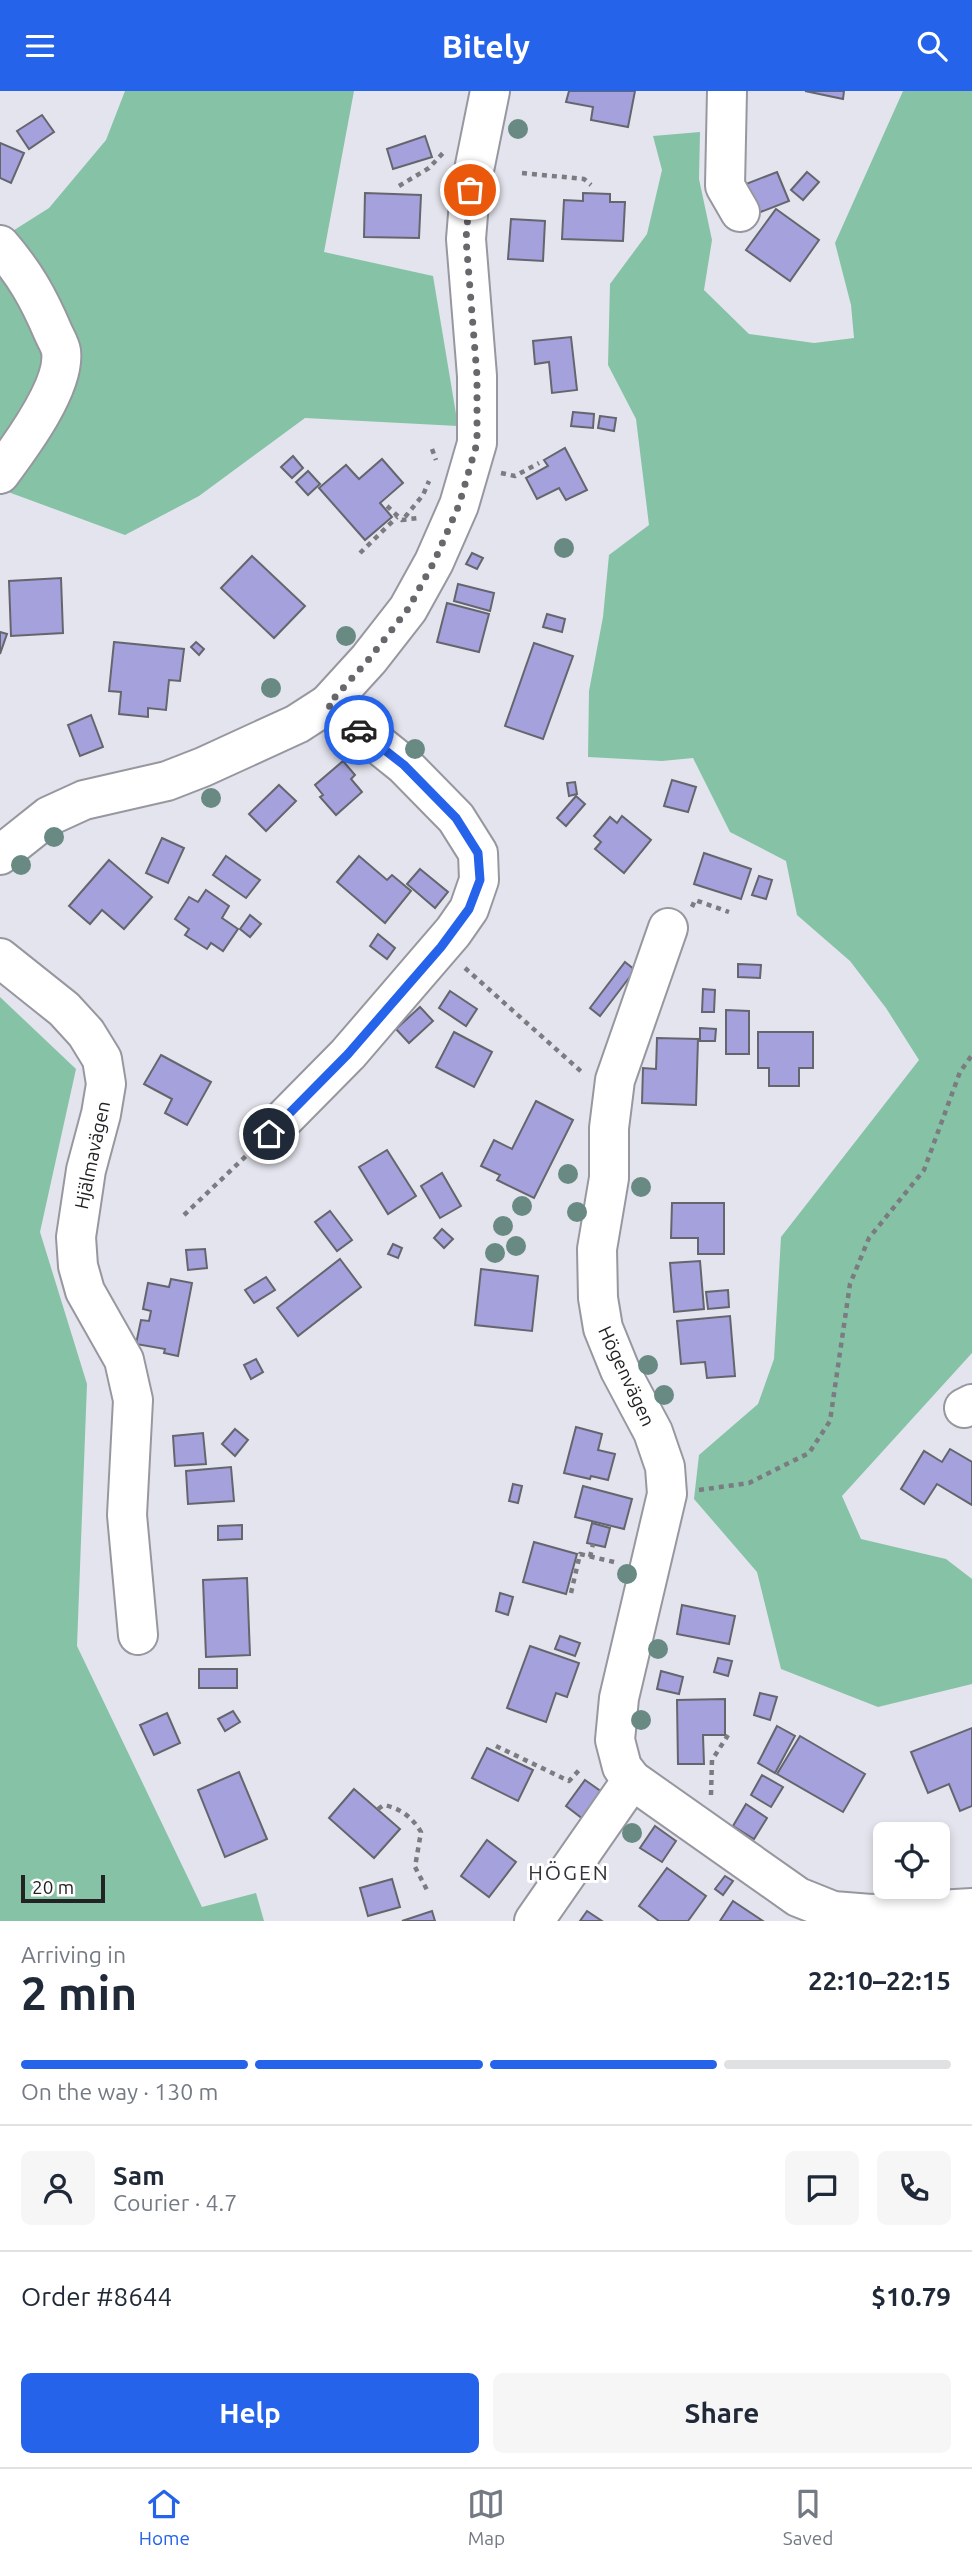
<!DOCTYPE html>
<meta charset="utf-8">
<style>
body{margin:0;font-family:Ubuntu,sans-serif;background:#f6f6f7;color:#1f2937;height:100vh;display:flex;flex-direction:column;font-size:26px;white-space:nowrap}
*{box-sizing:border-box;margin:0}
p{font-size:23px;color:#747a83}
.icon{flex:none;width:38px;height:38px;fill:none;stroke:currentColor;stroke-width:2;stroke-linecap:round;stroke-linejoin:round}
.map{position:relative;height:1830px;overflow:hidden}
.sheet{display:flex;flex-direction:column;background:#fff;flex:1}
.sheet>*{flex:none}
.fabs{position:absolute;left:873px;top:1731px;display:grid;gap:14px}
.fabs a{display:grid;place-items:center;width:77px;height:77px;border-radius:10px;background:#fff;box-shadow:0 4px 10px #0003;font-size:35px}
.scale{position:absolute;left:21px;bottom:18px;width:84px;box-sizing:border-box;padding-left:7px;border:4px solid #232326;border-top:0;font-size:19px;line-height:24px;white-space:nowrap;color:#232326;-webkit-text-stroke:5px #fff;paint-order:stroke}
.pin{position:absolute;display:grid;place-items:center;width:60px;height:60px;color:#fff;margin:-30px;border:4px solid #fff;border-radius:50%;box-shadow:0 2px 7px #0007}
.courier{position:absolute;display:grid;place-items:center;width:70px;height:70px;margin:-35px;border:5px solid #2563eb;border-radius:50%;background:#fff;color:#222;box-shadow:0 2px 9px #0007}
.head em{font-style:normal;font-weight:700}
.head div{display:flex;flex-direction:column-reverse}
.head{display:flex;align-items:center;justify-content:space-between;height:119px;padding:0 21px}
h1{font-size:46px;font-weight:700;line-height:52px}
.bar{display:grid;grid-template-columns:repeat(4,1fr);gap:10px 7px;align-content:center;height:84px;padding:0 21px}
.bar i{height:9px;border-radius:5px;background:#e0e1e3}
.bar .selected{background:#2563eb}
.bar p{grid-column:span 4}
.line{display:flex;align-items:center;gap:18px;padding:0 21px;border-top:2px solid #e0e1e3}
.line div{flex:1}
.round{display:grid;place-items:center;flex:none;width:74px;height:74px;border-radius:10px;background:#f6f6f7}
.primary-button{display:flex;gap:14px;margin-top:auto;padding:14px 21px}
.primary-button a{flex:1;height:80px;border-radius:10px;background:#2563eb;color:#fff;font-size:28px;font-weight:700;line-height:80px;text-align:center}
.primary-button a+a{background:#f6f6f7;color:#1f2937}
header{display:flex;justify-content:space-between;align-items:center;height:91px;padding:0 21px;background:#2563eb;color:#fff;font-size:32px;font-weight:700}
.dock{display:flex;justify-content:space-around;align-items:center;height:98px;border-top:2px solid #e0e1e3;background:#fff;font-size:19px;color:#747a83}
.dock a{display:grid;justify-items:center;gap:4px}
.dock .selected{color:#2563eb}
.map>svg:first-child{display:block}
.green{fill:#86c2a6}
.building{fill:#a5a1dc;stroke:#65656e;stroke-width:2}
.lines{fill:none;stroke-linecap:round;stroke-linejoin:round}
.minor-casing{stroke:#9797a0;stroke-width:42}
.path{stroke:#7b7b81;stroke-width:4.5;stroke-dasharray:5 5;stroke-linecap:butt}
.minor{stroke:#fff;stroke-width:38}
.tree{fill:#688a83}
.done{stroke:#67676c;stroke-width:7;stroke-dasharray:0 12.6}
.route{stroke:#2563eb;stroke-width:9}
.labels{text-anchor:middle;dominant-baseline:central;stroke-width:6;stroke-linejoin:round;paint-order:stroke}
.street-label{font-size:19px;fill:#232326;stroke:#fff}
.neighbourhood-label{font-size:21px;letter-spacing:2px;fill:#33323a;stroke:#fff}
</style>
<header><svg class="icon" aria-label="menu" viewBox="0 0 24 24"><path d="M4 6h16M4 12h16M4 18h16"/></svg>Bitely<svg class="icon" aria-label="search" viewBox="0 0 24 24"><circle cx="10" cy="10" r="6"/><path d="M15 15l6 6"/></svg></header>
<div class="map">
<svg width="972" height="1830" viewBox="0 0 972 1830">
<rect width="100%" height="100%" fill="#e4e4ee"/>
<g class="green">
<path d="M125 0H354L324 161 433 185 458 335 305 327 199 405 125 444 0 398V148L49 117 106 49Z"/>
<path d="M903 0H972V1262L842 1405 861 1448 946 1468 972 1488V1593L878 1616 781 1578 757 1481 694 1408 699 1364 758 1313 774 1268 781 1146 919 969 886 917 850 870 797 824 786 770 730 741 693 667 662 670 588 666 589 600 603 526 609 464 649 434 636 328 608 274 610 193 647 143 662 79 653 45 700 41 699 88 712 149 704 199 749 243 814 252 854 247 851 214 835 152Z"/>
<path d="M0 906 76 978 40 1141 87 1293 77 1555 202 1816 256 1802 264 1830H0Z"/>
</g>
<g class="building">
<path d="M569 0H635L628 36 591 29 593 16 566 11Z"/>
<path d="M805 0H844L843 8Z"/>
<path d="M42 24 54 41 29 58 17 40Z"/>
<path d="M425 45 432 66 393 78 387 58Z"/>
<path d="M0 52 24 62 11 92 0 87Z"/>
<path d="M777 81 789 110 758 122 746 93Z"/>
<path d="M807 81 819 91 803 109 791 99Z"/>
<path d="M365 102 421 104 419 147 364 146Z"/>
<path d="M583 102 610 103V111H625L623 150 562 148 564 109 583 110Z"/>
<path d="M776 118 819 149 790 190 746 159Z"/>
<path d="M511 128 545 130 543 170 508 168Z"/>
<path d="M571 246 577 299 552 302 549 271 535 273 533 250Z"/>
<path d="M573 321 594 323 593 337 571 335Z"/>
<path d="M600 325 616 327 614 340 598 337Z"/>
<path d="M565 357 587 399 566 409 559 397 537 408 526 387 548 375 544 369Z"/>
<path d="M293 365 303 377 292 387 281 376Z"/>
<path d="M382 368 403 392 380 412 392 426 365 449 319 397 346 374 359 388Z"/>
<path d="M308 380 320 393 308 404 296 391Z"/>
<path d="M472 462 483 467 477 478 466 473Z"/>
<path d="M252 465 305 515 274 547 221 497Z"/>
<path d="M61 487 63 542 11 545 9 490Z"/>
<path d="M458 493 494 502 490 520 454 510Z"/>
<path d="M447 512 489 523 479 561 437 551Z"/>
<path d="M547 523 565 528 562 541 543 536Z"/>
<path d="M0 541 7 543 0 563Z"/>
<path d="M114 551 184 558 180 590 169 589 166 619 148 617V626L119 623 121 601 109 600Z"/>
<path d="M196 551 204 558 199 564 191 556Z"/>
<path d="M534 552 573 565 543 648 505 635Z"/>
<path d="M91 624 103 656 80 665 68 634Z"/>
<path d="M343 670 355 684 351 688 362 701 336 724 320 706 323 704 315 694Z"/>
<path d="M672 689 696 696 688 721 664 715Z"/>
<path d="M575 691 577 703 569 705 567 692Z"/>
<path d="M279 694 296 710 266 740 249 723Z"/>
<path d="M576 705 585 713 566 735 557 727Z"/>
<path d="M622 725 651 749 624 782 595 758 601 751 594 745 610 726 617 732Z"/>
<path d="M162 747 184 757 168 792 146 782Z"/>
<path d="M704 762 751 778 741 808 694 793Z"/>
<path d="M226 765 260 789 246 807 213 784Z"/>
<path d="M359 765 387 789 392 784 411 800 385 832 337 791Z"/>
<path d="M109 769 152 806 124 838 102 819 90 833 69 815Z"/>
<path d="M420 778 448 801 435 817 407 793Z"/>
<path d="M759 785 772 789 766 808 752 804Z"/>
<path d="M206 799 229 815 222 827 238 838 223 860 211 852 207 858 185 844 189 838 175 828 189 806 198 811Z"/>
<path d="M250 824 261 833 250 846 240 838Z"/>
<path d="M378 843 395 857 387 868 370 855Z"/>
<path d="M625 871 635 879 600 925 590 917Z"/>
<path d="M738 873 761 874 760 887 738 886Z"/>
<path d="M703 898 715 899 714 921H702Z"/>
<path d="M450 900 477 918 466 935 439 917Z"/>
<path d="M420 916 433 930 409 952 396 938Z"/>
<path d="M726 919 749 920V963H726Z"/>
<path d="M700 937 716 938 715 950H700Z"/>
<path d="M454 941 492 961 474 996 436 976Z"/>
<path d="M758 941H813V977H799V995H769V977H758Z"/>
<path d="M657 947 698 948 696 1014 642 1012 643 977 656 978Z"/>
<path d="M161 964 211 991 187 1034 165 1022 172 1008 144 993Z"/>
<path d="M536 1010 573 1029 534 1107 497 1089 500 1084 481 1075 494 1049 512 1058Z"/>
<path d="M387 1059 416 1105 388 1123 359 1076Z"/>
<path d="M442 1082 461 1115 440 1127 421 1095Z"/>
<path d="M672 1112H724V1163H698V1147H671Z"/>
<path d="M330 1120 352 1149 337 1160 315 1131Z"/>
<path d="M442 1138 453 1148 444 1157 434 1147Z"/>
<path d="M393 1153 402 1157 398 1167 388 1163Z"/>
<path d="M205 1158 207 1177 188 1179 186 1159Z"/>
<path d="M340 1168 361 1196 298 1245 277 1217Z"/>
<path d="M700 1170 704 1218 674 1221 670 1172Z"/>
<path d="M481 1178 538 1185 532 1240 475 1234Z"/>
<path d="M266 1186 275 1199 254 1212 245 1199Z"/>
<path d="M171 1188 192 1192 178 1265 164 1262 165 1258 136 1253 141 1229 149 1230 151 1220 143 1218 148 1192 169 1196Z"/>
<path d="M728 1199 729 1216 708 1218 706 1201Z"/>
<path d="M730 1225 735 1285 707 1287 705 1271 681 1273 677 1230Z"/>
<path d="M256 1268 263 1281 251 1288 244 1274Z"/>
<path d="M576 1336 602 1343 598 1359 615 1363 608 1389 591 1385 590 1388 564 1382Z"/>
<path d="M235 1338 248 1349 235 1365 222 1353Z"/>
<path d="M203 1342 206 1373 175 1375 173 1345Z"/>
<path d="M950 1358 972 1371V1414L937 1393 924 1413 901 1398 924 1360 942 1371Z"/>
<path d="M231 1376 234 1410 188 1413 186 1380Z"/>
<path d="M513 1393 522 1395 518 1412 509 1410Z"/>
<path d="M583 1395 632 1408 624 1438 575 1426Z"/>
<path d="M592 1432 610 1437 605 1456 587 1452Z"/>
<path d="M242 1434V1448L218 1449V1435Z"/>
<path d="M534 1451 577 1463 566 1503 523 1491Z"/>
<path d="M247 1487 250 1564 206 1566 203 1489Z"/>
<path d="M500 1502 513 1506 508 1524 496 1520Z"/>
<path d="M682 1514 735 1525 729 1553 677 1543Z"/>
<path d="M560 1545 580 1552 575 1565 555 1558Z"/>
<path d="M530 1555 579 1572 567 1606 556 1602 546 1631 507 1617Z"/>
<path d="M718 1567 732 1570 728 1585 714 1581Z"/>
<rect x="199" y="1578" width="38" height="19"/>
<path d="M661 1580 683 1586 679 1603 657 1598Z"/>
<path d="M760 1602 777 1606 770 1629 754 1624Z"/>
<path d="M725 1608V1644H703L704 1673H678L677 1609Z"/>
<path d="M233 1620 240 1631 225 1640 218 1628Z"/>
<path d="M167 1622 180 1652 154 1664 140 1634Z"/>
<path d="M777 1635 795 1645 775 1682 758 1672Z"/>
<path d="M972 1637V1715L960 1720 949 1693 928 1702 911 1661Z"/>
<path d="M800 1645 865 1683 843 1721 777 1683Z"/>
<path d="M487 1657 533 1679 518 1710 472 1687Z"/>
<path d="M239 1681 267 1748 225 1766 198 1699Z"/>
<path d="M762 1684 783 1696 771 1716 751 1704Z"/>
<path d="M585 1689 602 1701 583 1728 566 1715Z"/>
<path d="M354 1698 400 1738 374 1767 329 1727Z"/>
<path d="M746 1713 767 1727 754 1748 733 1735Z"/>
<path d="M655 1735 676 1750 662 1771 640 1757Z"/>
<path d="M487 1749 516 1771 489 1806 461 1785Z"/>
<path d="M667 1777 706 1805 688 1830H659L639 1815Z"/>
<path d="M725 1785 733 1790 723 1804 715 1798Z"/>
<path d="M392 1788 400 1816 368 1825 360 1797Z"/>
<path d="M733 1810 763 1830H720Z"/>
<path d="M432 1820 435 1830H402Z"/>
<path d="M587 1820 602 1830H580Z"/>
</g>
<g class="lines">
<g class="minor-casing">
<g id="minor">
<path d="M727 0 725 95 740 121"/>
<path d="M0 154C25 183 38 206 53 241 55 246 60 254 61 260 66 295 20 356 0 383"/>
<path d="M0 764 49 725 84 709 167 690 203 676 297 633 328 613 369 568 408 518 434 471 459 414 477 352V285L466 148 470 99 490 0"/>
<path d="M668 837 615 989 609 1037V1087L597 1158 598 1207 603 1237 620 1279 653 1341 665 1376 667 1403 619 1607 615 1649 622 1676 632 1689 798 1806 833 1820 871 1823 972 1817"/>
<path d="M0 867 64 918 86 942 102 968 106 993 101 1023 86 1079 76 1146 78 1175 85 1200 124 1269 133 1309 127 1424 138 1544"/>
<path d="M269 1043 348 963 453 841 469 818 479 789 478 762 456 727 404 674 328 613"/>
<path d="M964 1317 972 1313"/>
<path d="M534 1830 632 1689"/>
</g>
</g>
<g class="path">
<path d="M522 82 584 88 591 94"/>
<path d="M399 95 429 77 443 62"/>
<path d="M432 358 436 369"/>
<path d="M501 382 515 385 539 372"/>
<path d="M387 415 402 429 418 427"/>
<path d="M405 426 423 404 429 390"/>
<path d="M360 462 397 426"/>
<path d="M692 816 695 809 729 821"/>
<path d="M465 877 584 983"/>
<path d="M184 1124 247 1064"/>
<path d="M699 1399 749 1392 809 1362 830 1330 850 1193 869 1147 924 1079 960 981 972 964"/>
<path d="M590 1466 593 1453"/>
<path d="M571 1502 580 1463 618 1472"/>
<path d="M496 1655 569 1690 581 1677"/>
<path d="M711 1704 712 1669 728 1644"/>
<path d="M378 1718 384 1714C400 1717 413 1727 421 1741L415 1776 427 1799"/>
</g>
<use href="#minor" class="minor"/>
</g>
<g class="tree">
<circle cx="518" cy="38" r="10"/>
<circle cx="564" cy="457" r="10"/>
<circle cx="346" cy="545" r="10"/>
<circle cx="271" cy="597" r="10"/>
<circle cx="415" cy="658" r="10"/>
<circle cx="211" cy="707" r="10"/>
<circle cx="54" cy="746" r="10"/>
<circle cx="21" cy="774" r="10"/>
<circle cx="568" cy="1083" r="10"/>
<circle cx="641" cy="1096" r="10"/>
<circle cx="522" cy="1115" r="10"/>
<circle cx="577" cy="1121" r="10"/>
<circle cx="503" cy="1135" r="10"/>
<circle cx="516" cy="1155" r="10"/>
<circle cx="495" cy="1162" r="10"/>
<circle cx="648" cy="1274" r="10"/>
<circle cx="664" cy="1304" r="10"/>
<circle cx="627" cy="1483" r="10"/>
<circle cx="658" cy="1558" r="10"/>
<circle cx="641" cy="1629" r="10"/>
<circle cx="632" cy="1742" r="10"/>
</g>
<g class="lines">
<path class="done" d="M359 639 328 614 369 568 408 518 434 471 459 414 477 352V285L466 148 470 99"/>
<path class="route" d="M269 1043 348 963 441 856 469 818 480 789 478 762 456 727 404 674 359 639"/>
</g>
<g class="labels">
<g class="street-label">
<text transform="translate(92 1064) rotate(-78)">Hjälmavägen</text>
<text transform="translate(627 1285) rotate(65)">Högenvägen</text>
</g>
<g class="neighbourhood-label">
<text x="569" y="1781">HÖGEN</text>
</g>
</g>
</svg>
<div class="fabs">
<a><svg class="icon" aria-label="locate" viewBox="0 0 24 24"><circle cx="12" cy="12" r="6"/><path d="M12 2v4M12 18v4M2 12h4M18 12h4"/></svg></a>
</div>
<div class="scale">20 m</div>
<div class="pin" style="left:470px;top:99px;background:#ea580c"><svg class="icon" aria-label="bag" viewBox="0 0 24 24"><path d="M5 8h14l-1 12H6zM9 8a3 3 0 0 1 6 0"/></svg></div>
<div class="pin" style="left:269px;top:1043px;background:#1f2937"><svg class="icon" aria-label="home" viewBox="0 0 24 24"><path d="M3 11l9-7 9 7M6 9v11h12V9"/></svg></div>
<div class="courier" style="left:359px;top:639px"><svg class="icon" aria-label="car" viewBox="0 0 24 24"><path d="M5 17H2v-5l4-1 3-4h7l3 4 3 1v5h-3M9 17h6M6 11h13"/><circle cx="7" cy="17" r="2"/><circle cx="17" cy="17" r="2"/></svg></div>
</div>
<section class="sheet">
<div class="head"><div><h1>2 min</h1><p>Arriving in</p></div><em>22:10–22:15</em></div>
<div class="bar"><i class="selected"></i><i class="selected"></i><i class="selected"></i><i></i><p>On the way · 130 m</p></div>
<div class="line" style="height:126px"><a class="round"><svg class="icon" aria-label="person" viewBox="0 0 24 24"><circle cx="12" cy="8" r="4"/><path d="M4 21q1-7 8-7t8 7"/></svg></a><div><b>Sam</b><p>Courier · 4.7</p></div><a class="round"><svg class="icon" aria-label="chat" viewBox="0 0 24 24"><path d="M4 5h16v11H9l-5 4z"/></svg></a><a class="round"><svg class="icon" aria-label="phone" viewBox="0 0 24 24"><path d="M5 4h4l2 5-3 2q2 4 5 5l2-3 5 2v4C11 20 4 13 5 4z"/></svg></a></div>
<div class="line" style="height:91px"><div>Order #8644</div><b>$10.79</b></div>
<div class="primary-button"><a>Help</a><a>Share</a></div>
</section>
<nav class="dock">
<a class="selected"><svg class="icon" aria-label="home" viewBox="0 0 24 24"><path d="M3 11l9-7 9 7M6 9v11h12V9"/></svg>Home</a>
<a><svg class="icon" aria-label="map" viewBox="0 0 24 24"><path d="M3 6l6-2 6 2 6-2v14l-6 2-6-2-6 2zM9 4v14M15 6v14"/></svg>Map</a>
<a><svg class="icon" aria-label="saved" viewBox="0 0 24 24"><path d="M7 4h10v16l-5-4-5 4z"/></svg>Saved</a>
</nav>
